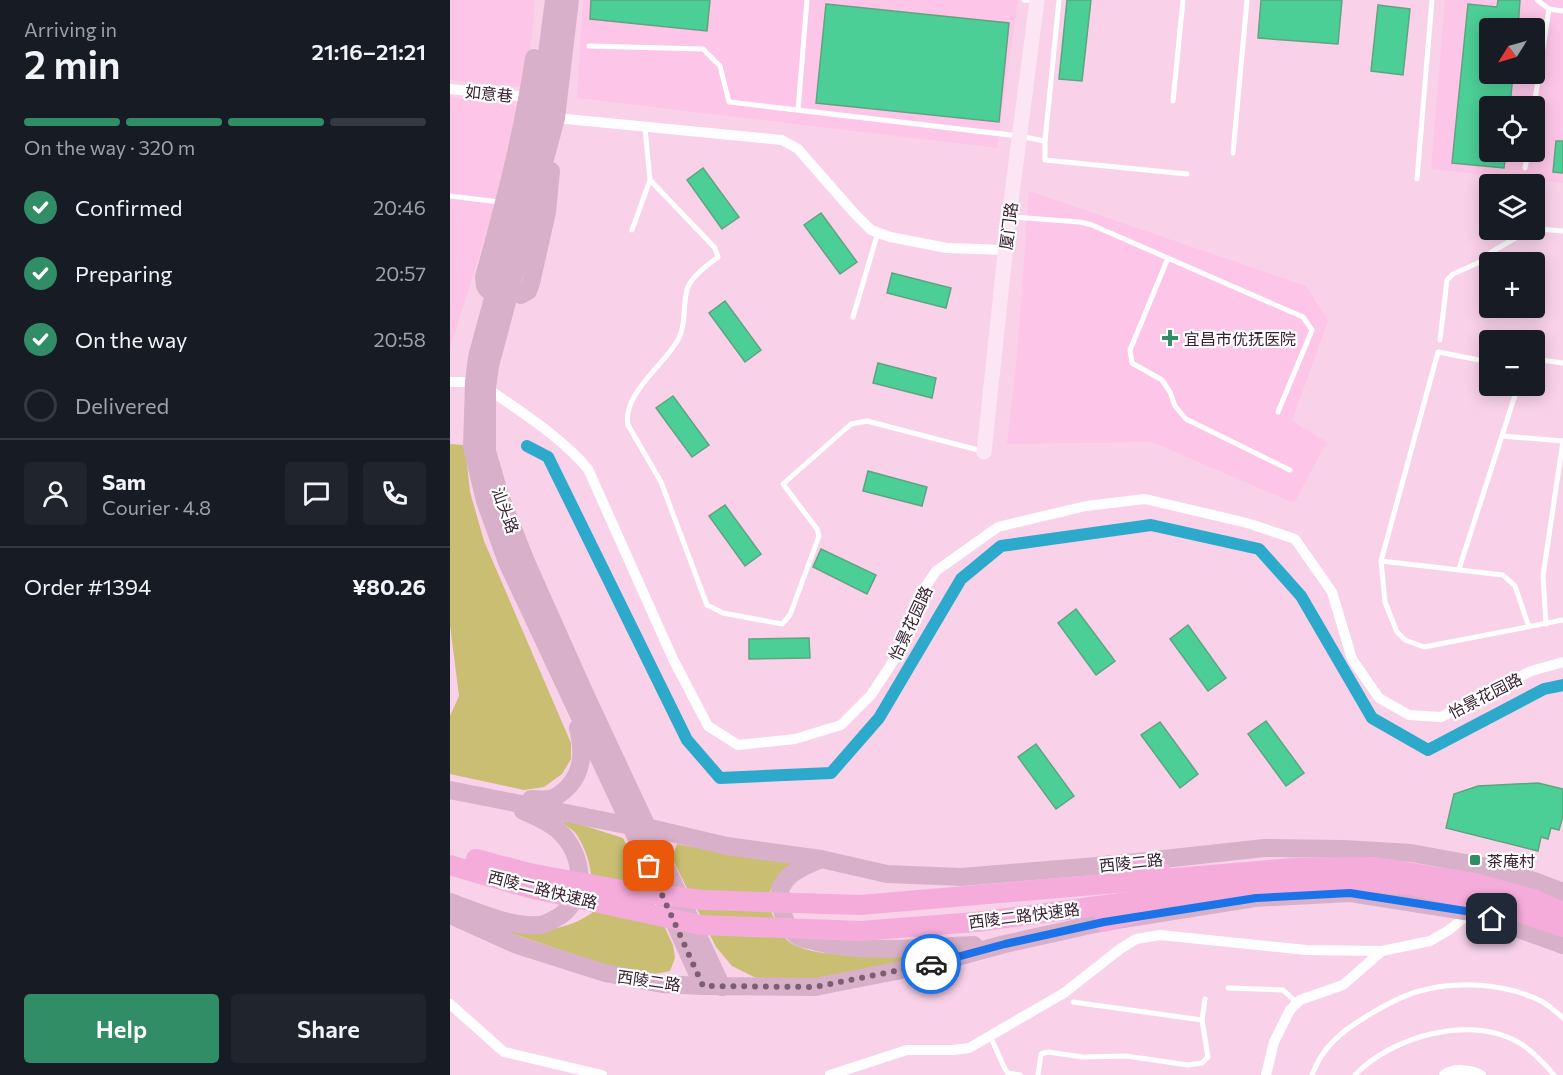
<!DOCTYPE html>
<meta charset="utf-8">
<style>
body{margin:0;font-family:Commissioner,"Noto Sans SC",sans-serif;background:#20242c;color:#f1f3f6;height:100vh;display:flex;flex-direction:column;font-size:22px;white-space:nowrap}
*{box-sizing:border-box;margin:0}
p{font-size:20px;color:#9ea1a6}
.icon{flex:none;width:33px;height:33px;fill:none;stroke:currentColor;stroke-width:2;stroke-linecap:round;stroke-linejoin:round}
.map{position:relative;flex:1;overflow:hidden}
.sheet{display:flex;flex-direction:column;background:#171b24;width:450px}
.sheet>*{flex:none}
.needle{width:39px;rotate:233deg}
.tools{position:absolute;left:1029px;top:18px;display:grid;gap:12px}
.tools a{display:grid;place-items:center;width:66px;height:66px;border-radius:6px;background:#171b24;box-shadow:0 3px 15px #0003;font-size:30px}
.pin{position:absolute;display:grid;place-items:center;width:51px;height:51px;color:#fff;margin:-26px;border-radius:12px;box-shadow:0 3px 9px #0006}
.courier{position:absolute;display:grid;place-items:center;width:60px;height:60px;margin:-30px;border:4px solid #1a73e8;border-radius:50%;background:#fff;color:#222;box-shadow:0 2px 8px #0007}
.overview em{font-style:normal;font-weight:600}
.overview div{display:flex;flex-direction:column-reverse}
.overview{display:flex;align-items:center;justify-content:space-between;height:102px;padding:0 24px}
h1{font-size:39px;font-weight:600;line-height:45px}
.bar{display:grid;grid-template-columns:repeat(4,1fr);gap:9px 6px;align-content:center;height:72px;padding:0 24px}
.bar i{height:8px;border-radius:4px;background:#363941}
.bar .current{background:#308d65}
.bar p{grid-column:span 4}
.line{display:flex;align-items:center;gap:15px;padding:0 24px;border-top:2px solid #363941}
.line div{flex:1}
.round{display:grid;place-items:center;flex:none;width:63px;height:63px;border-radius:6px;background:#20242c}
ol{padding:0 24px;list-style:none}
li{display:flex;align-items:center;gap:18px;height:66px}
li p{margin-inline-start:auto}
li .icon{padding:6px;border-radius:50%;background:#308d65;color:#fff;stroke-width:4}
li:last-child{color:#9ea1a6}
li i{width:33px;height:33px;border:3px solid #363941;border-radius:50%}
.button{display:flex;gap:12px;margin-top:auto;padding:12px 24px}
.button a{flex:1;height:69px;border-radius:6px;background:#308d65;color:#fff;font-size:24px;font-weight:600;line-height:69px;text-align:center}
.button a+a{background:#20242c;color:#f1f3f6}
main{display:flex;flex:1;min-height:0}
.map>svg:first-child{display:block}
.built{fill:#fdc5e7;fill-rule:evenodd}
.green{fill:#c9be71}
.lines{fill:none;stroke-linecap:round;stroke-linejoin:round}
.canal{stroke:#2da9cb;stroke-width:12}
.building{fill:#4ccf96;stroke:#5fa481;stroke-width:1.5}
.lane{stroke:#fff;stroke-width:5}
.street{stroke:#fff;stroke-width:10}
.secondary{stroke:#fce6f4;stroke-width:15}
.primary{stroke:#d9b0c9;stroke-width:18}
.highway{stroke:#f6acdb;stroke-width:20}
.done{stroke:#7c5e71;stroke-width:6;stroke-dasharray:0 10.8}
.route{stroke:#1a73e8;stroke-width:8}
.poi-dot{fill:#308d65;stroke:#fff;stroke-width:2}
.labels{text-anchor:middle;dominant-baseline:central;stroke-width:4.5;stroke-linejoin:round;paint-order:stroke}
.street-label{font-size:16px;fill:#382030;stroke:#fff}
.poi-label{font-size:16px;fill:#382030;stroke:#fff;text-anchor:start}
</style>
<main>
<section class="sheet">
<div class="overview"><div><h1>2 min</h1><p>Arriving in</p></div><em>21:16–21:21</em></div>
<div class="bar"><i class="current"></i><i class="current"></i><i class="current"></i><i></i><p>On the way · 320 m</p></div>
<ol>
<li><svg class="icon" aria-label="check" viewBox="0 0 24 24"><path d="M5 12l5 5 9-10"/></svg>Confirmed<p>20:46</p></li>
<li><svg class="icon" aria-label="check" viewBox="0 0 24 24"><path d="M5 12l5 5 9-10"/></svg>Preparing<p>20:57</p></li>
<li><svg class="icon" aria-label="check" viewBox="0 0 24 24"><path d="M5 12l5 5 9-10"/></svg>On the way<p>20:58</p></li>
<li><i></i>Delivered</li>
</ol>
<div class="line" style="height:108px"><a class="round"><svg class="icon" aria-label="person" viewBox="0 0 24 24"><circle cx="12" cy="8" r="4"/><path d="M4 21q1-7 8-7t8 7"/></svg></a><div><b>Sam</b><p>Courier · 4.8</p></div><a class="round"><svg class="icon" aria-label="chat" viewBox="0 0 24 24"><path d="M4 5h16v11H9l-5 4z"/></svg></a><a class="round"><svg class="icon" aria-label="phone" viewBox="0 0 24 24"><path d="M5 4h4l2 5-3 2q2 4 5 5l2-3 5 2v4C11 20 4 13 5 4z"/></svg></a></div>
<div class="line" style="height:78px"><div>Order #1394</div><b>¥80.26</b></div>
<div class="button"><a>Help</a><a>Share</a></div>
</section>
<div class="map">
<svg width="1113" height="1075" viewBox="0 0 1113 1075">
<rect width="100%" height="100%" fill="#f9d2ea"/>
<g class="built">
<path d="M0 0H85L77 88 0 80Z"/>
<path d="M133 0H568L547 148 127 98Z"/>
<path d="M995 0H1113V183L981 169ZM1040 28H1084V74H1040ZM1040 106H1084V152H1040Z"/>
<path d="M0 97 67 105 44 208 0 349Z"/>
<path d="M579 191 856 286 878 321 842 421 877 442 844 503 702 442 557 444 567 355Z"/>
</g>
<g class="green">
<path d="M0 444 15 445 20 492 34 541 121 743V759L112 774 94 787 74 790 0 774V716L9 696 0 625Z"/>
<path d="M110 818 173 838 223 945 225 958 220 971 205 974 168 969 48 929C83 931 111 934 142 913 143 883 143 861 127 835 122 828 114 826 110 818Z"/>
<path d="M227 844 280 854 342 863C325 880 311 892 324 918 327 925 331 933 335 938 355 961 431 954 461 955L462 963 365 982 306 978 282 966 266 947 222 858Z"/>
</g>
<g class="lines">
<path class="canal" d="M77 446 98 457 237 740 270 778 381 773 429 718 511 579 551 546 701 525 809 549 851 596 922 718 978 750 1094 689 1113 685"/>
</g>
<g class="building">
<path d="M141 0H260L257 31 140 19Z"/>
<path d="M617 0H641L632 81 609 79Z"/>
<path d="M811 0H892L888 44 808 38Z"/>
<path d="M1048 0H1070L1068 28H1040V74H1063L1060 106H1040V152H1056L1054 168 1002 163 1018 4 1047 7Z"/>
<path d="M376 4 559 23 549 122 366 103Z"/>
<path d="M928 5 960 9 953 75 921 71Z"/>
<path d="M1106 141H1113V173L1103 172Z"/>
<path d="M253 168 289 217 272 229 237 180Z"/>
<path d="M371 213 407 262 390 274 354 225Z"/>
<path d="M442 273 501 288 496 308 437 293Z"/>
<path d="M275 301 311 350 295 362 259 313Z"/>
<path d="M428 363 486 378 482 398 423 383Z"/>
<path d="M223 396 259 445 242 457 206 408Z"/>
<path d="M418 471 477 487 472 506 413 491Z"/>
<path d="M275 505 311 554 295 566 259 516Z"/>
<path d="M371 549 426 575 417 594 363 567Z"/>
<path d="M626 609 665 661 646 675 608 623Z"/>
<path d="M738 625 776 678 758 691 720 639Z"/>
<path d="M359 638 360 658 299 659V639Z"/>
<path d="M816 721 854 773 836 786 798 734Z"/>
<path d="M710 722 748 774 730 788 691 735Z"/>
<path d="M586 744 624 796 606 809 568 757Z"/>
<path d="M1088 783 1113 789V816L1109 830 1101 828 1098 839 1091 837 1088 851 996 828 1004 794 1028 786Z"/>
</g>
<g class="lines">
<g class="lane">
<path d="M574 0 585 1"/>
<path d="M1087 0 1099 9 1113 11"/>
<path d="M139 46 253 49 270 66 279 102 569 136 595 141 609 0"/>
<path d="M723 101 733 0"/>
<path d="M1084 106 1099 9"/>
<path d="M348 110 357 0"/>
<path d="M595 141V160L737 174"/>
<path d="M783 153 797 0"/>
<path d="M1075 168 1078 152"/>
<path d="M967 179 982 0"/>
<path d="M200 180 265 248 268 257C258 265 243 275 238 287 232 302 237 322 229 338 216 364 172 393 178 425L211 482 257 605 273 613 332 624 340 615 369 536 367 529 333 484 401 424 417 421 532 451"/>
<path d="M0 196 49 202"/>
<path d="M561 217 630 222 642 225 853 317 862 330 828 412"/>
<path d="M182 230 200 180 195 128"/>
<path d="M718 258 680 350 682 363 712 380 720 392 725 406 736 419 840 470"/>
<path d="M403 317 428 232"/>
<path d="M990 340 997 280 1003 274 1030 262 1043 251 1071 235 1088 229 1113 231"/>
<path d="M1084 359 1113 363"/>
<path d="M1040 362 988 352 931 561 935 602 947 632 955 640 974 647 1113 620"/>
<path d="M1052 436 1113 441"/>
<path d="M931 561 1053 575 1065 586 1079 627"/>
<path d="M1009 569 1068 386"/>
<path d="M1096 624 1093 576 1113 441"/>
<path d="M778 988 833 990 847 1003"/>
<path d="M623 1002 752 1020"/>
<path d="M540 1036 555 1069 558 1073 570 1075"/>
<path d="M588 1075 591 1054 598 1052 633 1057 676 1056 738 1065 752 1063 758 1057 752 1020 755 999"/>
<path d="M862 1075C872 1047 892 1031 917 1016 932 1007 949 997 966 992 1006 980 1054 983 1091 1001 1099 1005 1106 1012 1113 1018"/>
<path d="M905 1075C941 1037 1018 1015 1066 1041 1081 1049 1093 1062 1104 1075"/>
</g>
<g class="street">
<path d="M0 89 78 97"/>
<path d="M106 118 332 140 348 149 404 213 421 230 440 237 497 248 555 250"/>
<path d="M0 382H24"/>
<path d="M37 388C72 413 110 436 138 469L223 659 258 726 288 745 345 739 391 725 421 695 446 657 468 598 486 571 548 527 636 506 695 499 797 523 845 539 882 592 902 659 929 698 959 715 991 717 1081 671 1113 662"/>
<path d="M0 1004 54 1052 152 1075"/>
<path d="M380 1075 457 1050H504L519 1048 614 993 670 949 686 939 710 935 856 950 932 951 980 941 999 930 1021 912"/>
<path d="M816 1075 824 1042 840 1010 850 1000 893 985 932 951"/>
<path d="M994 1075C1003 1068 1021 1069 1031 1075"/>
</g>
<path class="secondary" d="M534 452 559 217 587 0"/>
<g class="primary">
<path d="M104 0 89 114 75 180 27 357 24 382 22 447 35 501 57 562 181 826 253 986"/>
<path d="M120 0 106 118 40 366 37 388V451L50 496 77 564 135 694 272 987"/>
<path d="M37 289 35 286 34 277C54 205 73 132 84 58"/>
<path d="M71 295 78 291 81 283 97 212 101 171"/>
<path d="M0 790 181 826 196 827 277 846 371 859 437 874 511 877 659 865 814 848 894 849 961 853 1033 866 1084 881 1113 892"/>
<path d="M81 799C86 799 94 800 100 799 106 798 114 791 119 786 134 769 133 749 128 728"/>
<path d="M371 859C353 867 326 876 330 901 332 913 337 930 349 937 353 940 362 940 367 942 417 954 473 947 524 945"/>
<path d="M0 902C28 912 59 927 89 925 96 925 104 919 110 916 139 895 133 854 109 831 99 822 85 816 73 811"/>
<path d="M0 915 67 945 155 973 212 984 253 986 365 987 477 965 555 944 654 922 805 898 900 893 1021 912 1113 945"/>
</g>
<g class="highway">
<path d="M26 859 79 873 178 891 253 900 410 905 842 868 926 867 1019 882 1083 899 1113 912"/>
<path d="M0 865 79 888 251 925 410 931 526 922 769 890 898 881 960 885 1048 905 1113 927"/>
<path d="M659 865 710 870"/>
<path d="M654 922 700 909"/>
</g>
</g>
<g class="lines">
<path class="done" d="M199 866 253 986 365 987 481 964"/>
<path class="route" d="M481 964 555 944 654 922 806 898 900 893 1022 912 1042 919"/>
</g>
<g class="poi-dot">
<path d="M717 329h6v6h6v6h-6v6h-6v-6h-6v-6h6z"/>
<rect x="1019" y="854" width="12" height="12" rx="3"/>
</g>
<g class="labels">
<g class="street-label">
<text transform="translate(39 93) rotate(6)">如意巷</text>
<text transform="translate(558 226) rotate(-83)">厦门路</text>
<text transform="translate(56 510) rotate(70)">汕头路</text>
<text transform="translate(460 623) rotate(-65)">怡景花园路</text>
<text transform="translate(1035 695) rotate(-27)">怡景花园路</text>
<text transform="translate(681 862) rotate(-6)">西陵二路</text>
<text transform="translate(93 889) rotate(14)">西陵二路快速路</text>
<text transform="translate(574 915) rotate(-7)">西陵二路快速路</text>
<text transform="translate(199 980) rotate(8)">西陵二路</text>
</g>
<g class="poi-label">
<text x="734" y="338">宜昌市优抚医院</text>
<text x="1037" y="860">茶庵村</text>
</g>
</g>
</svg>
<div class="tools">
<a><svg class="needle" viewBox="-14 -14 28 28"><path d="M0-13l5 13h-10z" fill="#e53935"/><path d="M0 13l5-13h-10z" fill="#9ea1a6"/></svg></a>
<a><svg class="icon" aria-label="locate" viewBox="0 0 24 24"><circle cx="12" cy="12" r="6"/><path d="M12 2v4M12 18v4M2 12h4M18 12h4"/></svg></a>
<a><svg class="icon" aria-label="layers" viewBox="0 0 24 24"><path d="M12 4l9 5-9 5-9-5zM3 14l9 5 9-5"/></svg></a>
<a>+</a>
<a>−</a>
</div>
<div class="pin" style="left:199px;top:866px;background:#ea580c"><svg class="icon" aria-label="bag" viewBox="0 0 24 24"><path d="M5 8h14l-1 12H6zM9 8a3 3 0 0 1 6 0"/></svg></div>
<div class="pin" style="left:1042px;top:919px;background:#1f2937"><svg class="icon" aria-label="home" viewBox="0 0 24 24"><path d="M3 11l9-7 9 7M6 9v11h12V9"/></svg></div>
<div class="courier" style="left:481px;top:964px"><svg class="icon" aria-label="car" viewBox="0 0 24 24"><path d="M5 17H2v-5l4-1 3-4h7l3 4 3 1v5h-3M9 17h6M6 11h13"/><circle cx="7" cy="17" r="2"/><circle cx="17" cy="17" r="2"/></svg></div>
</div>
</main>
